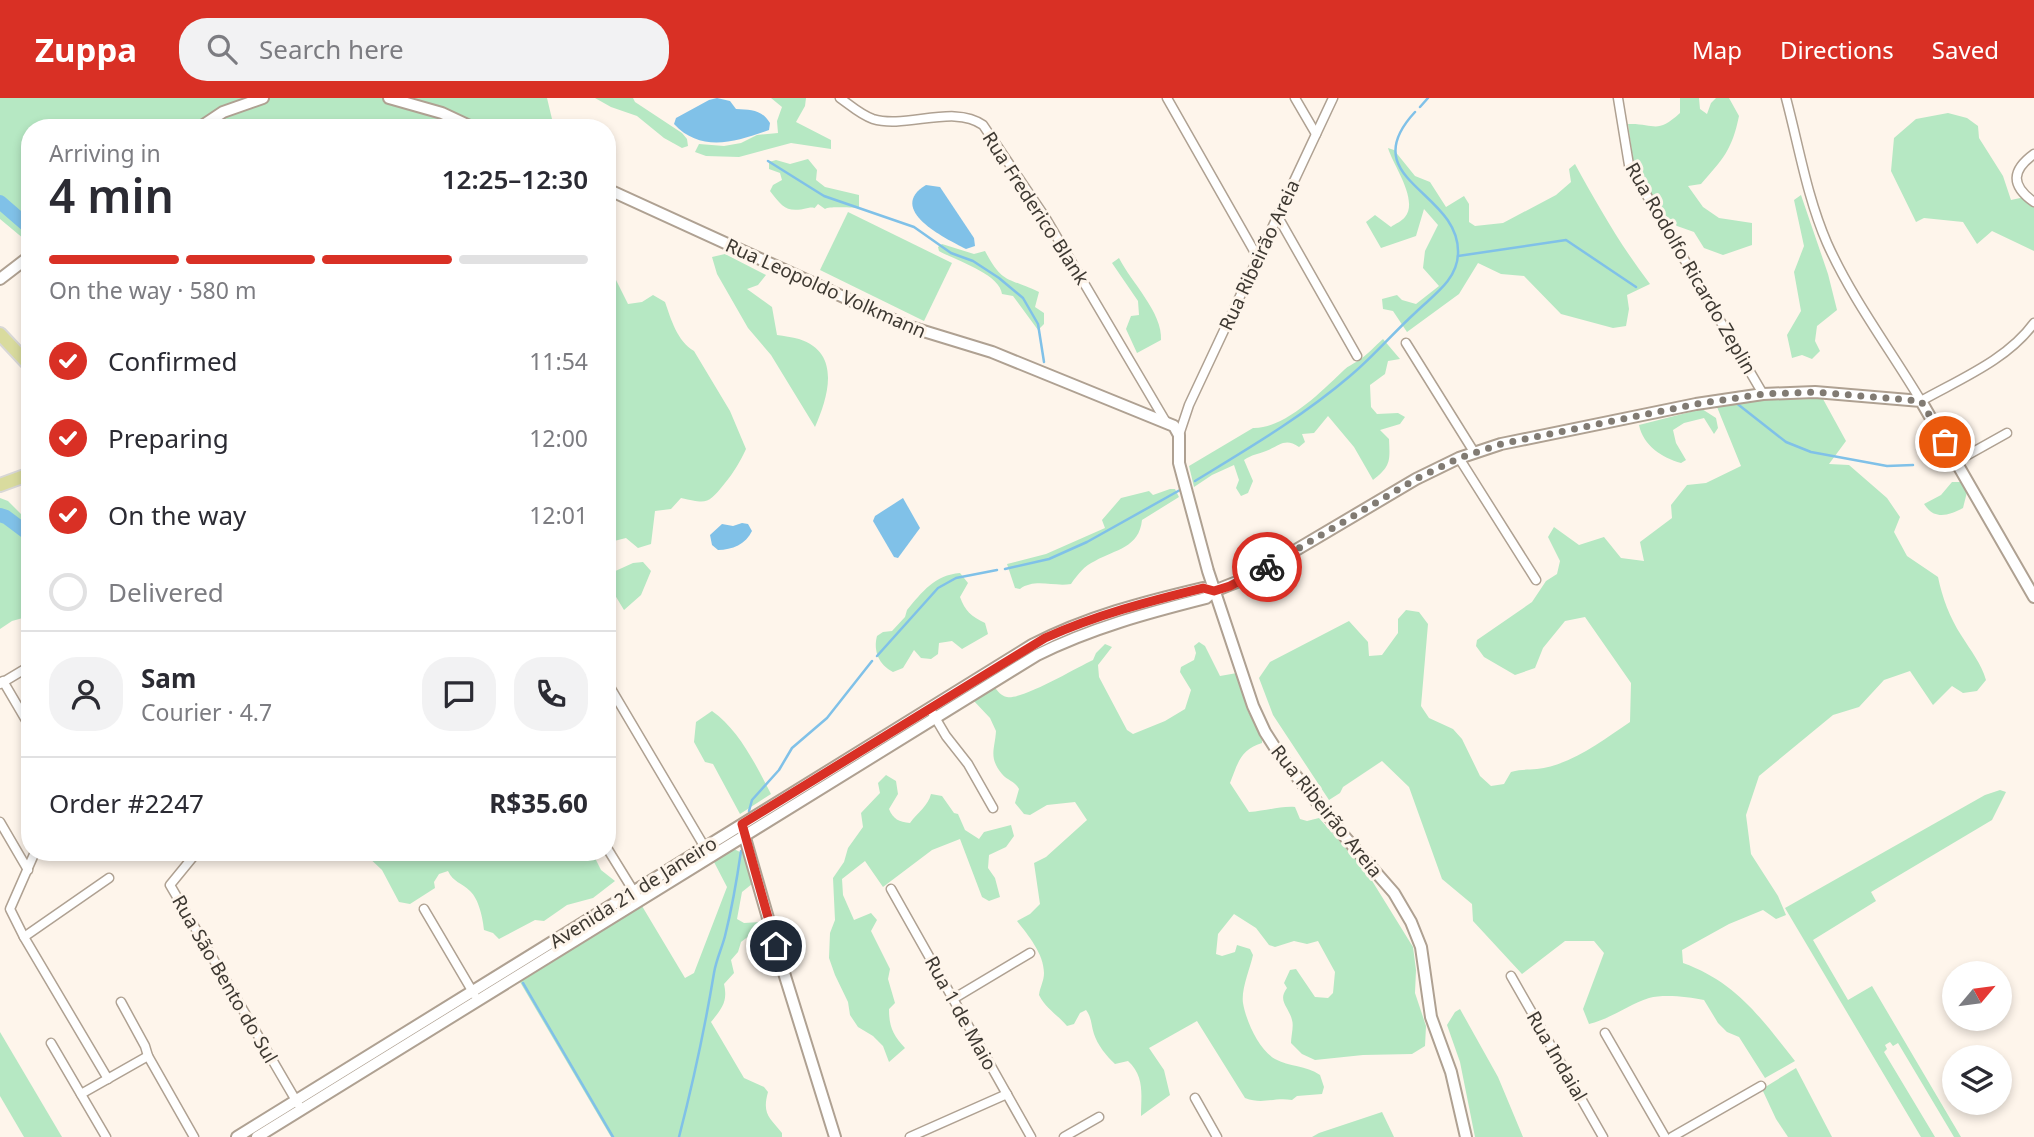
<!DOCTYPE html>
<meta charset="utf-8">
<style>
body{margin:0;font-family:"Noto Sans",sans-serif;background:#f2f2f3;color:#2b2b33;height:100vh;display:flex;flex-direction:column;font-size:26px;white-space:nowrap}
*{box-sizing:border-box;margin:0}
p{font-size:23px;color:#7c7c81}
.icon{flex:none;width:38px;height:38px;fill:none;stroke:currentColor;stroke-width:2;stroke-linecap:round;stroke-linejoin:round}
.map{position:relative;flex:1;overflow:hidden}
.details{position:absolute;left:21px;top:21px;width:595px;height:742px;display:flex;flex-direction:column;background:#fff;border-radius:28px;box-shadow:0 4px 10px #0003}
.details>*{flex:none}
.needle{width:46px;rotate:61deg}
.tools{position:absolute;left:1942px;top:863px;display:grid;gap:14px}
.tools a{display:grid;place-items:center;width:70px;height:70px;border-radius:50%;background:#fff;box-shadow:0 4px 10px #0003;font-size:35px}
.pin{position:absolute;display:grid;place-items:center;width:60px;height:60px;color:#fff;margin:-30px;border:4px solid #fff;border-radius:50%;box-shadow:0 2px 7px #0007}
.courier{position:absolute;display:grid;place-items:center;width:70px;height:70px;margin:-35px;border:5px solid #d93025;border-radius:50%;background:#fff;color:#222;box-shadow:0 2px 9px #0007}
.head em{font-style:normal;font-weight:600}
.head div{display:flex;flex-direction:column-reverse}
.head{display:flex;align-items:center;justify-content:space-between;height:119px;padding:0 28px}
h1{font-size:46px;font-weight:600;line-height:52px}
.bar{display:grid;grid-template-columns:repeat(4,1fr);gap:10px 7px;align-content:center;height:84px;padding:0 28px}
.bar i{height:9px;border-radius:5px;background:#e1e1e2}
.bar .active{background:#d93025}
.bar p{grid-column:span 4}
.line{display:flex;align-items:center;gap:18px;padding:0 28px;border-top:2px solid #e1e1e2}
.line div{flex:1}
.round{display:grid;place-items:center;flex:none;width:74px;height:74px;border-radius:28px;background:#f2f2f3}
ol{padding:0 28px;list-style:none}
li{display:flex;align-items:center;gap:21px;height:77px}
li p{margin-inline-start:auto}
li .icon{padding:7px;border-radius:50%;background:#d93025;color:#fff;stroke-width:4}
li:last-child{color:#7c7c81}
li i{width:38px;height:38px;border:4px solid #e1e1e2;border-radius:50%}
header{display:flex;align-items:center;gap:42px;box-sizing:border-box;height:98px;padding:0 35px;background:#d93025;color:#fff}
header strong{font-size:33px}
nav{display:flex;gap:38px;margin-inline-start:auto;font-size:24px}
.search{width:490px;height:63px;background:#f2f2f3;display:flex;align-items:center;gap:18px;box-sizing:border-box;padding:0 24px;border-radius:28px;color:#7c7c81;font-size:26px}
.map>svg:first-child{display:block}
.green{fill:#b6e8c3}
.water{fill:#80c1e8}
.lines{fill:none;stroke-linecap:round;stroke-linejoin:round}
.stream{stroke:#80c1e8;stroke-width:2.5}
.river{stroke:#80c1e8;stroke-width:14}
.minor-casing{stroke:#afa192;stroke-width:11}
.tertiary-casing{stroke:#afa192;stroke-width:14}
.primary-casing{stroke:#d8d7d6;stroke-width:16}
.minor{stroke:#fff;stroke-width:8}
.tertiary{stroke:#fff;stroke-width:10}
.primary{stroke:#d9db9e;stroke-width:12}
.done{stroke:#817b73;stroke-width:7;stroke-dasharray:0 12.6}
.route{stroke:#d93025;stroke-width:9}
.labels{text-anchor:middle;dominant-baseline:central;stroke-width:6;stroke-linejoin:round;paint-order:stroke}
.street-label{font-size:19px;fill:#3e3932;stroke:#fef5eb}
</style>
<header>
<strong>Zuppa</strong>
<div class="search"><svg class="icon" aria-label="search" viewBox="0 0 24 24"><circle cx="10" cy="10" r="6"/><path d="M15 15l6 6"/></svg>Search here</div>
<nav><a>Map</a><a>Directions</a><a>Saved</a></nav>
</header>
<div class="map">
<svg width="2034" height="1039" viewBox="0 0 2034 1039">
<rect width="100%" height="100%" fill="#fef5eb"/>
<g class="green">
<path d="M0 0H547L552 21 556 30H30V146L0 121Z"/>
<path d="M595 0H633L635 4 682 35 687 41 688 48 682 50 664 40 637 18 611 9Z"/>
<path d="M771 0H806L805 8 796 24 831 42V51L791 45 739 59 706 58 695 54 699 46 724 48 741 45 757 37 778 35 777 23 782 9Z"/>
<path d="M1680 0H1699L1700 11 1707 16 1711 5 1716 0H1729L1739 18C1732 52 1723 61 1701 86L1688 88 1703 109 1719 120 1752 125V147L1723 157 1704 150 1694 134 1677 128 1664 116 1639 78 1633 61 1628 26C1655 25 1656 37 1680 15Z"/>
<path d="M1948 15 1967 20 1978 28 1979 40 2003 78 2011 102 2034 97V153L1992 133 1977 146 1963 124 1924 120 1916 124 1891 73 1894 40 1916 21Z"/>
<path d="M1388 50 1394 52 1415 78 1430 84 1446 109 1464 98 1469 106V124L1475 128 1503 125 1556 97 1571 84 1569 71 1575 66C1598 108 1621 148 1650 186L1627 197 1629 211 1626 228 1613 230 1561 216 1524 178 1501 176 1478 165 1459 196 1407 234 1393 213 1383 211 1382 201 1397 197 1402 202 1416 206 1439 188 1423 170 1425 153 1438 127 1424 111 1416 138 1381 150 1366 124 1375 117 1391 129C1395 126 1402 123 1405 119 1419 102 1393 67 1388 50Z"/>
<path d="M808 61 817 72 816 82 825 89 859 97V110C851 110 830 108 825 111L818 106C811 114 818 108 808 110 787 115 783 110 770 93L773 87 782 82 780 75 769 71V64L776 62 790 66Z"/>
<path d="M1801 97 1828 176 1837 212 1817 228 1815 243 1820 253 1812 261 1802 257 1792 260 1787 237 1801 213 1794 174 1804 148 1794 102Z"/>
<path d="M848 114 952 165 924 223 820 172Z"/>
<path d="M942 146 974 156 985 153C1003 187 1008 179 1039 194L1035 209 1044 215V226L1038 232 1013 198 1002 196C1000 176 955 162 939 153L938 149Z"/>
<path d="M725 156 766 177 758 187 747 191 772 209 777 237C784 238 792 239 799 241 842 255 828 299 815 329L771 257 748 230 717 176 712 159Z"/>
<path d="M1119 160C1131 184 1163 215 1161 242L1137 255 1126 231 1131 218 1139 217 1138 203 1112 165Z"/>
<path d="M607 164 628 206 642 204 653 197 665 204C671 221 677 243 694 253L730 313 746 351C740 364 734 374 725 385 708 406 708 406 681 400L671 411 655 413 651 446 638 450 626 440 614 443 607 442Z"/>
<path d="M1383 241 1400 261 1388 263 1385 276 1370 287 1371 309 1377 316 1398 315 1405 319 1400 326 1380 332 1389 341C1390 363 1391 368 1373 382L1354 349 1328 318 1314 335 1302 336 1305 344 1299 349C1285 339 1279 348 1266 353 1256 357 1253 356 1244 362L1253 383 1248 395 1241 398 1236 390 1239 382 1234 367 1212 377 1194 389 1189 368 1253 330C1285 331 1323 292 1344 272 1348 268 1353 266 1358 263 1367 257 1375 248 1383 241Z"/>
<path d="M1815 301H1823L1846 343 1829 366 1849 367 1887 400 1900 419 1894 434 1907 458 1938 479C1942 499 1950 520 1961 537 1971 553 1981 565 1986 582L1977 593 1963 595 1952 588 1933 607 1910 573 1884 582 1859 609 1833 617 1759 678 1746 717 1751 756 1778 798 1786 817 1776 821 1763 812 1729 826 1682 852 1683 865C1736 884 1761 920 1795 963L1765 980 1739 939 1727 934 1718 925 1704 902C1688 899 1665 896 1649 900 1628 907 1610 921 1589 926L1583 911 1604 855 1594 843H1565L1522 876 1473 823 1472 806 1442 781 1409 689 1382 663 1343 689 1340 695 1329 702 1273 617 1259 580 1270 564 1349 523 1368 544 1369 558 1382 557 1398 535V521L1406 512 1419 514 1428 526 1421 608 1429 620 1453 631 1462 641 1480 678 1491 688 1504 686 1511 674C1521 671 1527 672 1537 671 1571 667 1602 643 1630 624L1631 585 1585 519 1565 523 1543 550 1535 570 1515 577 1484 559 1476 548 1477 542 1532 504 1546 483 1557 476 1560 463 1548 439 1554 429 1579 447 1604 439 1621 460 1644 463 1640 444 1672 420 1671 407 1687 387 1706 385 1741 368 1717 309 1764 302Z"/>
<path d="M1702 311 1716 320 1718 330 1714 336 1704 320 1684 325 1673 332 1676 345 1686 362 1681 365C1662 360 1643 347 1639 327Z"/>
<path d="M1952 384H1961L1967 394 1963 410C1948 418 1934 422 1924 406L1941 397Z"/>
<path d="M1170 391H1175L1179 399 1142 422C1139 450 1116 451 1095 463 1084 468 1078 476 1071 486 1053 489 1035 480 1020 491L1015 490 1007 466 1046 456 1105 430 1102 422 1121 400 1149 393 1153 397Z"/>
<path d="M0 400 8 403 30 425V518L12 523 0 531Z"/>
<path d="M643 464 651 473 641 497 624 512 607 484V474L611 475 633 465Z"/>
<path d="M960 475 968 485 960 499C965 513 971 518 985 525L988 536 962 551 952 543 939 545 938 556 931 561 921 560 914 552 903 570 893 574C879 567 873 553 877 538L883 534 892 533 905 519 907 512C922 494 935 477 960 475Z"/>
<path d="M1199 544 1205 548 1220 578 1237 575 1247 611 1262 642V645C1240 652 1238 665 1230 685L1249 714C1266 713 1279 708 1295 709L1300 721 1307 723 1319 720 1366 773 1413 849 1416 872 1415 895 1426 928 1425 948 1412 956 1363 957 1315 962 1302 956 1291 945C1291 938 1294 928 1292 922 1289 909 1277 903 1287 890L1284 885 1290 872 1296 871 1315 899 1328 900 1333 895 1335 874 1318 843 1307 846 1294 843 1275 849 1269 847 1256 830 1234 816 1218 836 1216 856 1222 858 1235 854 1237 847 1250 851 1253 857C1250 871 1241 891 1243 905 1246 923 1259 952 1275 961 1289 969 1306 967 1320 977L1324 989 1322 996 1297 998 1292 1002C1273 999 1263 1007 1245 1000L1197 923 1149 950 1164 972 1170 997 1141 1018C1141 996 1145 979 1128 963L1115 966C1107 959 1097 946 1094 936 1091 927 1092 920 1086 912L1080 915 1074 926 1067 928C1057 916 1046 911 1039 897 1040 889 1044 883 1044 875 1044 856 1028 837 1017 823L1030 816 1040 806 1034 765 1046 759 1087 722 1075 704 1047 707 1030 717 1024 716 1015 705 1019 691C1015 683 1008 683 1002 676 988 659 995 651 996 633L990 620 973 602 994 589C998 593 1001 598 1007 599 1022 602 1076 570 1093 562L1096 555 1105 546 1112 549 1098 567 1099 579 1127 632 1133 636 1165 623 1185 611 1191 592 1180 574 1181 569 1194 562 1196 555 1194 548Z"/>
<path d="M712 613C739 632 756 667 771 696L740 716 713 666 705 664 694 644 696 624Z"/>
<path d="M886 677 896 683 898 696 889 711C893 721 899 724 910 725 918 714 928 708 931 696L942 698 954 715 958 716 965 732 979 741 984 734 1011 727 1014 738 1006 749 989 757 988 770 995 780 1000 799 989 803 982 799 960 741 932 752 883 789 865 763 842 781 843 797 854 822 871 815 877 822 871 833 890 871 888 881 895 905 889 911C889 929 893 937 905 950L889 964 883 948 873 938 858 929 850 917 848 904 835 877 829 860 830 835 835 822 833 780 844 764 848 750 863 729 861 715 880 695 878 685Z"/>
<path d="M2000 692 2006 694 1992 722 1871 794 1876 803 1813 842 1848 902 1872 888 1961 1039H1954L1898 945 1893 948 1890 944 1885 947 1887 951 1884 954 1935 1039H1921L1785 810 1985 697Z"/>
<path d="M734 751 746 757 753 779 752 786 742 794 737 821 744 825 760 824 762 828 741 844 738 854 731 862 734 875 724 886C728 904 722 910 711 924L744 980 764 989 768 994C762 1016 769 1019 782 1035V1039H611L520 884 642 808 685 880 694 875 727 789 714 764Z"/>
<path d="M343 754H592L601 772 615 783 593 800 567 807 544 823 535 822 499 841 493 835 484 832C483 821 479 801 470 793 462 785 453 784 448 773L439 776 434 784 435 790 410 806 399 804 382 772 365 756 346 759Z"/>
<path d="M1460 911 1498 979 1523 1039H1475L1460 964 1447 927 1455 914Z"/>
<path d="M0 934 62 1039H24L0 998Z"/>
<path d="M1796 970 1832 1039H1788L1776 1021 1762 991Z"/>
<path d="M1382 1014 1394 1039H1312L1319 1035Z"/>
</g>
<g class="water">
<path d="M717 0 730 3 736 11C751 12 761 11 770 25L769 32C736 44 701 55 674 26L676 20 709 2Z"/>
<path d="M926 87 940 89 974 140 975 148 966 151C944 140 886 111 926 87Z"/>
<path d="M903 400 920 430 898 460 894 459 873 423 875 418Z"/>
<path d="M742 425 748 426 752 433C746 446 732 452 718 452L712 447 710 437 722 426 733 428Z"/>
</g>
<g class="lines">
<g class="stream">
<path d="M1420 9 1428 0"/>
<path d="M768 63 824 98 914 129 951 155 973 163 999 180 1023 200 1038 226 1044 264"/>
<path d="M1458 158 1566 142 1636 189"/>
<path d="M1735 304 1786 344 1811 354 1887 368 1913 367"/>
<path d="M1195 383C1249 350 1302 319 1350 278 1373 259 1393 235 1415 215 1432 198 1457 183 1458 156 1461 93 1352 82 1415 14"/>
<path d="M1005 471 1049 461 1087 444 1180 392"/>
<path d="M877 558 938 490 956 480 997 472"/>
<path d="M749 713 752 702 779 672 792 650 827 620 872 563"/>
<path d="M523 885 613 1039"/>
<path d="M679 1039C693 985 705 929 714 875 716 862 722 850 725 838 732 810 737 781 741 753"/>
</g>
<g class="river">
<path d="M0 104 30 130"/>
<path d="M0 417 6 419 30 437"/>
</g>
<g class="minor-casing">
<g id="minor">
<path d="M840 0C850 7 861 17 873 21 906 31 954 6 983 27L1045 119 1166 324"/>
<path d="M1167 0 1258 160"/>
<path d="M1295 0 1316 36"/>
<path d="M1618 0 1629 67 1763 296"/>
<path d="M1786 0C1799 49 1807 99 1827 145 1852 201 1890 251 1921 303 1960 281 2007 262 2034 225"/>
<path d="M2034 56C2012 72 2010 87 2034 104"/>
<path d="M1278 119 1357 258"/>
<path d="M1406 245 1474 354"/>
<path d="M1179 337 1189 307 1333 0"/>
<path d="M1459 360 1536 482"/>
<path d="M1957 363 2007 335"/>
<path d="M3 583 30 629"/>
<path d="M607 584 707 753"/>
<path d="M0 586 30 568"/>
<path d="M933 616 946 638 968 666 993 710"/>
<path d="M0 724 28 772"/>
<path d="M607 750 636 797"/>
<path d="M197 754 170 787 298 1006"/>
<path d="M891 791 1031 1039"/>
<path d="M424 811 474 896"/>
<path d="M24 839 10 811 35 754"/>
<path d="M1511 878 1603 1039"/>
<path d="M953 901 1030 855"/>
<path d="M121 904 145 948 148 958 194 1039"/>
<path d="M1605 935 1665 1039"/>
<path d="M51 945 106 1039"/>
<path d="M108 981 24 839 109 780"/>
<path d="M81 996 148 958"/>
<path d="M1195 1000 1217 1039"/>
<path d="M910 1039 1007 996"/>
<path d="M1064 1039 1099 1019"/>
<path d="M1672 1039 1761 988"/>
</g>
</g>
<g class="tertiary-casing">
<g id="tertiary">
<path d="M389 0 442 15 474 30"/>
<path d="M199 30 223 14 263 0"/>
<path d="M607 91 907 228 992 254 1174 328 1179 337V365L1208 473 1253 608 1265 634 1281 659 1345 739 1394 795 1411 824 1421 849 1431 919 1451 974 1466 1039"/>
<path d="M0 181 30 158"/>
<path d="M743 733 780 862 835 1039"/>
<path d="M237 1039 1032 547C1086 519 1144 504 1203 490L1214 493"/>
<path d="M257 1039 1037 557C1091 530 1147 515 1206 500L1214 493 1252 478 1416 381 1459 360 1501 346 1696 306 1763 296 1815 294 1921 303 2034 499"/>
</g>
</g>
<g class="primary-casing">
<g id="primary">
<path d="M0 236 30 268"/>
<path d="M0 387 30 376"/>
</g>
</g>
<use href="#minor" class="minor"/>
<use href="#tertiary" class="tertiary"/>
<use href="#primary" class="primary"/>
</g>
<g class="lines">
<path class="done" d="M1267 469 1416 381 1459 360 1501 346 1696 306 1763 296 1815 294 1921 303 1945 344"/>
<path class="route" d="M776 848 742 726 1045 540C1096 517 1149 503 1203 490L1214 493 1230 488 1267 469"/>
</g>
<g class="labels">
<g class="street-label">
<text transform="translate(1036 110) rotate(57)">Rua Frederico Blank</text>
<text transform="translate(1259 157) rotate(-65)">Rua Ribeirão Areia</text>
<text transform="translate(1691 170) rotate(60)">Rua Rodolfo Ricardo Zeplin</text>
<text transform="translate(826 190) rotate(24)">Rua Leopoldo Volkmann</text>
<text transform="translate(1327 713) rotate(51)">Rua Ribeirão Areia</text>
<text transform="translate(633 794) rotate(-32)">Avenida 21 de Janeiro</text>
<text transform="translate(225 881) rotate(60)">Rua São Bento do Sul</text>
<text transform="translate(961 915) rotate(61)">Rua 1 de Maio</text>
<text transform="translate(1557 958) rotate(60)">Rua Indaial</text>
</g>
</g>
</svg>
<div class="tools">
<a><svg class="needle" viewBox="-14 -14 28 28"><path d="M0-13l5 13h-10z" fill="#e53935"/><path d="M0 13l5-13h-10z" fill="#7c7c81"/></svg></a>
<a><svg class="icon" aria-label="layers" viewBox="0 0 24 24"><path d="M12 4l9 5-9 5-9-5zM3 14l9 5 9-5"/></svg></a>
</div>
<div class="pin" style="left:1945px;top:344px;background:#ea580c"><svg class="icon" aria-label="bag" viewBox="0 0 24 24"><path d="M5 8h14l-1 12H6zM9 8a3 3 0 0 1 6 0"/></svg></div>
<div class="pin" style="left:776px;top:848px;background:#1f2937"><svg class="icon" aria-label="home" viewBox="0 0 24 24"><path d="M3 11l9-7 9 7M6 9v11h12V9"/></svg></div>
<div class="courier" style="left:1267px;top:469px"><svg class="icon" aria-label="bike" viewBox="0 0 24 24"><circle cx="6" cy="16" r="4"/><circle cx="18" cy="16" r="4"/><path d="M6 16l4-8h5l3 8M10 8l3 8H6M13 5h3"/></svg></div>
<section class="details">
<div class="head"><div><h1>4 min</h1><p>Arriving in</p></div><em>12:25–12:30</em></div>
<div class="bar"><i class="active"></i><i class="active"></i><i class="active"></i><i></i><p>On the way · 580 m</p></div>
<ol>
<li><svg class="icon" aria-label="check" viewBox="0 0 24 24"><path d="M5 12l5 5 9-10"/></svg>Confirmed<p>11:54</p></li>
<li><svg class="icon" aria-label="check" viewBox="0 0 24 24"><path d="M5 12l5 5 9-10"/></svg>Preparing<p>12:00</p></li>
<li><svg class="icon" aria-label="check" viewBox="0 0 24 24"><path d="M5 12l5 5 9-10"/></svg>On the way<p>12:01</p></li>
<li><i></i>Delivered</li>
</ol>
<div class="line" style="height:126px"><a class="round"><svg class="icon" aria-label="person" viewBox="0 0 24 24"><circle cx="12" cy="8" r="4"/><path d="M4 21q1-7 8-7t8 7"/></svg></a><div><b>Sam</b><p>Courier · 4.7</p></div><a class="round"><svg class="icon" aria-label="chat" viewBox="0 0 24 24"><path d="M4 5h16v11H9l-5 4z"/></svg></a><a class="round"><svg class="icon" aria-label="phone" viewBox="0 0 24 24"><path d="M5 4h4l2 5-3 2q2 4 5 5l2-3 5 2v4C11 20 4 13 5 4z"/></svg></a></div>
<div class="line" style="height:91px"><div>Order #2247</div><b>R$35.60</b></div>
</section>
</div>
